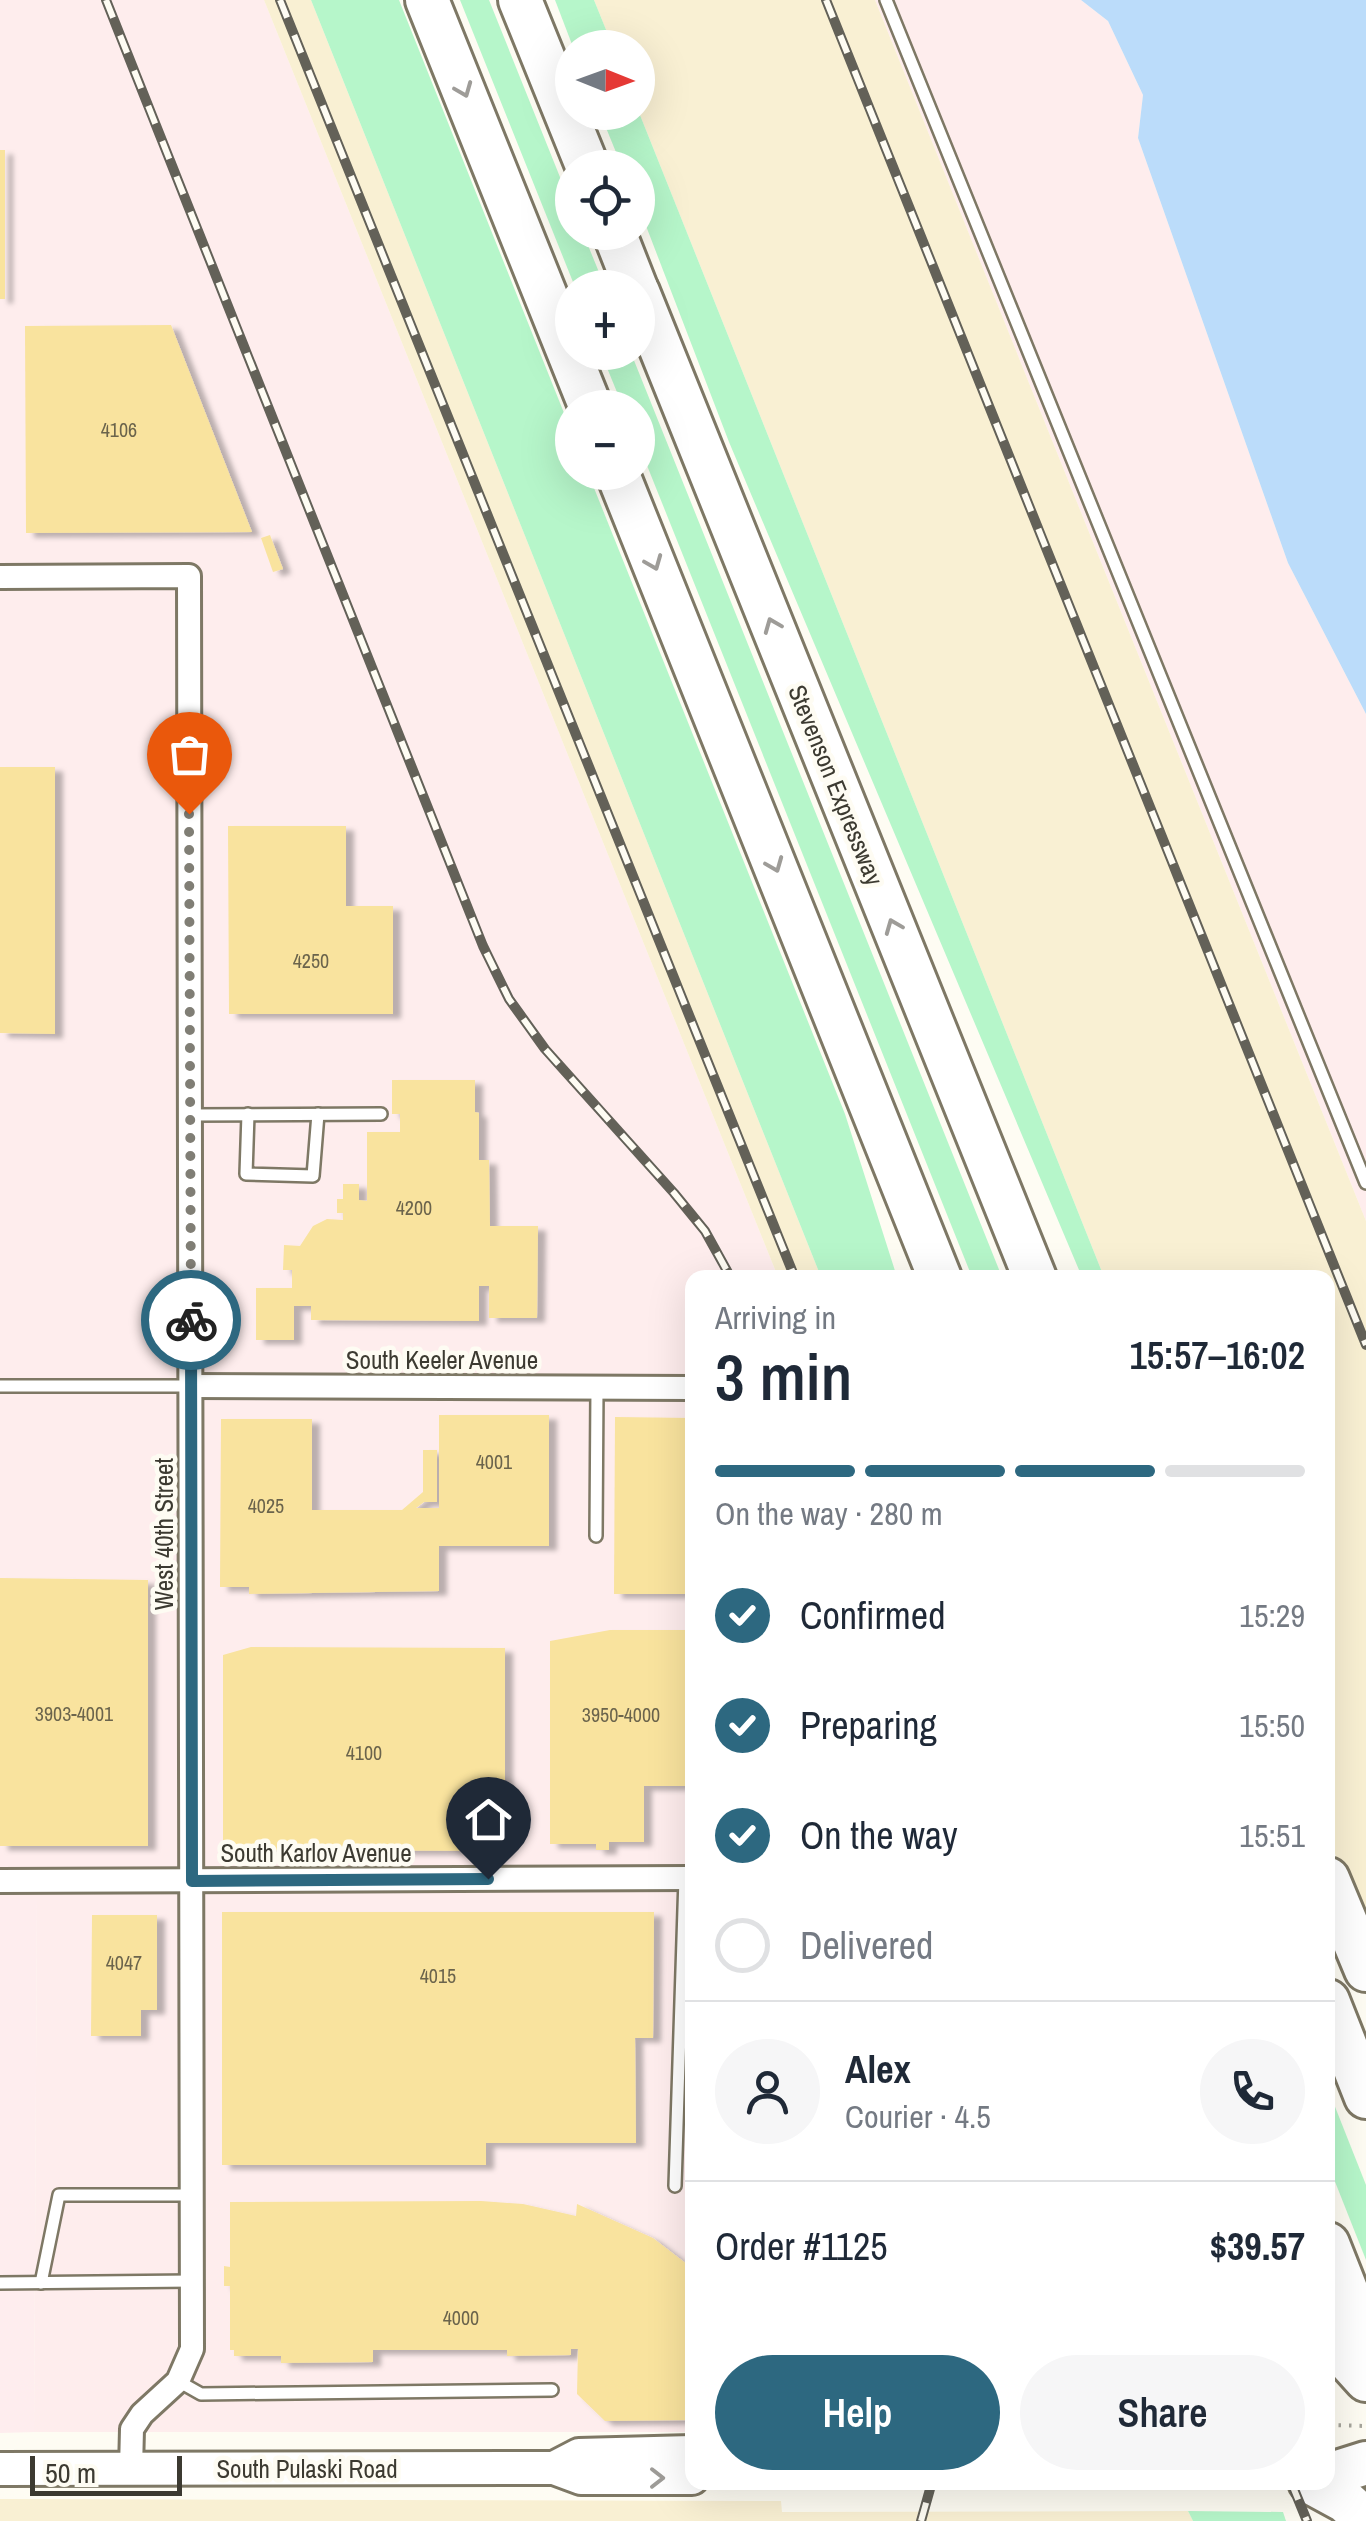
<!DOCTYPE html>
<meta charset="utf-8">
<style>
body{margin:0;font-family:"Archivo Narrow",sans-serif;background:#f6f6f7;color:#1f2937;height:100vh;display:flex;flex-direction:column;font-size:38px;white-space:nowrap}
*{box-sizing:border-box;margin:0}
p{font-size:32px;color:#747a83}
.icon{flex:none;width:55px;height:55px;fill:none;stroke:currentColor;stroke-width:2;stroke-linecap:round;stroke-linejoin:round}
.map{position:relative;flex:1;overflow:hidden}
.panel{position:absolute;left:685px;top:1270px;width:650px;height:1220px;display:flex;flex-direction:column;background:#fff;border-radius:20px;box-shadow:0 10px 40px #0002}
.panel>*{flex:none}
.needle{width:65px;rotate:91deg}
.controls{position:absolute;left:555px;top:30px;display:grid;gap:20px}
.controls a{display:grid;place-items:center;width:100px;height:100px;border-radius:50%;background:#fff;box-shadow:0 10px 40px #0002;font-size:50px}
.scale{position:absolute;left:30px;bottom:25px;width:152px;box-sizing:border-box;padding-left:10px;border:5px solid #3c3a31;border-top:0;font-size:28px;line-height:35px;white-space:nowrap;color:#3c3a31;-webkit-text-stroke:8px #fefcf3;paint-order:stroke}
.pin{position:absolute;display:grid;place-items:center;width:85px;height:85px;color:#fff;margin:-102px -42px;border-radius:50% 50% 50% 0;rotate:-45deg;box-shadow:0 0 10px #0007}
.pin .icon{rotate:45deg}
.courier{position:absolute;display:grid;place-items:center;width:100px;height:100px;margin:-50px;border:8px solid #2d6880;border-radius:50%;background:#fff;color:#222;box-shadow:0 2px 12px #0007}
.headline em{font-style:normal;font-weight:600}
.headline div{display:flex;flex-direction:column-reverse}
.headline{display:flex;align-items:center;justify-content:space-between;height:170px;padding:0 30px}
h1{font-size:65px;font-weight:600;line-height:75px}
.bar{display:grid;grid-template-columns:repeat(4,1fr);gap:15px 10px;align-content:center;height:120px;padding:0 30px}
.bar i{height:12px;border-radius:8px;background:#e0e1e3}
.bar .active{background:#2d6880}
.bar p{grid-column:span 4}
.line{display:flex;align-items:center;gap:25px;padding:0 30px;border-top:2px solid #e0e1e3}
.line div{flex:1}
.round{display:grid;place-items:center;flex:none;width:105px;height:105px;border-radius:52px;background:#f6f6f7}
ol{padding:0 30px;list-style:none}
li{display:flex;align-items:center;gap:30px;height:110px}
li p{margin-inline-start:auto}
li .icon{padding:10px;border-radius:50%;background:#2d6880;color:#fff;stroke-width:4}
li:last-child{color:#747a83}
li i{width:55px;height:55px;border:5px solid #e0e1e3;border-radius:50%}
.primary-button{display:flex;gap:20px;margin-top:auto;padding:20px 30px}
.primary-button a{flex:1;height:115px;border-radius:60px;background:#2d6880;color:#fff;font-size:40px;font-weight:600;line-height:115px;text-align:center}
.primary-button a+a{background:#f6f6f7;color:#1f2937}
.map>svg:first-child{display:block}
.commercial{fill:#feedee}
.industrial{fill:#feeded}
.built{fill:#f9f0d3}
.green{fill:#b6f6ca}
.water{fill:#bbdcfa}
.building{fill:#f9e39e;filter:url(#shadow)}
.lines{fill:none;stroke-linecap:round;stroke-linejoin:round}
.lane-casing{stroke:#7e7865;stroke-width:16}
.street-casing{stroke:#7e7865;stroke-width:28}
.secondary-casing{stroke:#7e7865;stroke-width:38}
.highway-casing{stroke:#7e7865;stroke-width:48}
.path{stroke:#a6a49b;stroke-width:4;stroke-dasharray:2.5 8;stroke-linecap:butt}
.lane{stroke:#fff;stroke-width:11}
.street{stroke:#fff;stroke-width:22}
.secondary{stroke:#fff;stroke-width:32}
.highway{stroke:#fff;stroke-width:42}
.rail-casing{stroke:#636158;stroke-width:10}
.rail{stroke:#fefcf3;stroke-width:6;stroke-dasharray:19;stroke-linecap:butt}
.oneway{stroke:#9e9c98}
.done{stroke:#807e75;stroke-width:10;stroke-dasharray:0 18}
.route{stroke:#2d6880;stroke-width:12}
.labels{text-anchor:middle;dominant-baseline:central;stroke-width:9;stroke-linejoin:round;paint-order:stroke}
.number-label{font-size:20px;fill:#6b644c}
.street-label{font-size:25px;fill:#3c3a31;stroke:#fefcf3}
</style>
<div class="map">
<svg width="1366" height="2521" viewBox="0 0 1366 2521">
<defs>
<filter id="shadow"><feDropShadow dx="8" dy="4.5" stdDeviation="2.5" flood-color="#0004"/></filter>
</defs>
<rect width="100%" height="100%" fill="#fefcf3"/>
<path class="commercial" d="M0 1899H37L34 2432 0 2433Z"/>
<g class="industrial">
<path d="M0 0H264L778 1277 692 1278V2432H34L37 1899H0Z"/>
<path d="M875 0H1081L1108 21 1143 95 1138 138 1288 563 1366 714V1221Z"/>
</g>
<g class="built">
<path d="M264 0H311L821 1277H778Z"/>
<path d="M594 0H875L1366 1221V1932L1328 1836V1278L1104 1277 638 110V48L613 47Z"/>
<path d="M0 2499 781 2501 782 2512 1188 2511 1193 2521H0Z"/>
</g>
<g class="green">
<path d="M311 0H399L572 433V472L588 473 845 1114 897 1277H821Z"/>
<path d="M460 0H489L572 207V232L583 233 605 287H575Z"/>
<path d="M555 0H594L613 47H573Z"/>
<path d="M638 110 1104 1277H1082L729 442 638 205V168L622 167 600 113 638 112Z"/>
<path d="M601 353H631L1002 1277H972L638 443V408L623 407Z"/>
<path d="M1328 2089 1366 2185V2260L1328 2164Z"/>
<path d="M1188 2511 1283 2512 1286 2521H1193Z"/>
</g>
<path class="water" d="M1081 0H1366V714L1288 563 1138 138 1143 95 1108 21Z"/>
<g class="building">
<rect x="0" y="150" width="5" height="149"/>
<path d="M171 325 252 532 26 533 25 326Z"/>
<path d="M270 535 283 569 273 572 261 538Z"/>
<path d="M0 767H55V1034L0 1033Z"/>
<path d="M228 826H346V906H393V1014H229Z"/>
<path d="M392 1080H475V1112L479 1113V1160H489L490 1226H538L537 1318H489V1286H479V1321L311 1320V1306H294V1340H256V1288H292V1270H283L284 1245 300 1246 313 1226 327 1219 343 1220V1213H337V1199H343V1184H359V1200L367 1201V1132H400V1114H392Z"/>
<path d="M439 1415H549V1546H439V1591L249 1594V1587H220L221 1419H312V1510H402L423 1492V1450H437V1502H424L416 1508H439Z"/>
<path d="M615 1417 692 1418V1594H614Z"/>
<path d="M0 1578 148 1580V1846H0Z"/>
<path d="M610 1630H692V1786H644V1842H609V1850H596V1844H550V1641Z"/>
<path d="M251 1647 505 1648V1851L223 1850V1655Z"/>
<path d="M222 1912H654L653 2038H635L636 2143H486V2165H222Z"/>
<path d="M92 1915H157V2010H141V2036H91Z"/>
<path d="M481 2201 523 2204 576 2216 577 2204 653 2238 692 2268V2420L605 2421 577 2394 578 2349H571V2355L507 2356V2350H373V2362L281 2363V2356H234V2350H230V2286H224V2266L230 2267V2202Z"/>
</g>
<g class="lines">
<g class="lane-casing">
<g id="lane">
<path d="M886 0 1366 1183"/>
<path d="M248 1114 246 1174 313 1176 318 1114"/>
<path d="M190 1115 381 1114"/>
<path d="M0 1386H191"/>
<path d="M596 1536 597 1388"/>
<path d="M675 2186 685 1878"/>
<path d="M0 2283 192 2281"/>
<path d="M41 2283 59 2195H192"/>
<path d="M178 2381 201 2394 552 2390"/>
</g>
</g>
<g class="street-casing">
<g id="street">
<path d="M0 577 189 576 192 2349 178 2381 142 2414 132 2429 131 2469"/>
<path d="M191 1386 692 1388"/>
<path d="M0 1881 692 1878"/>
</g>
</g>
<g class="secondary-casing">
<g id="secondary">
<path d="M554 2468 579 2455 692 2452"/>
<path d="M0 2469 554 2468 581 2478H692"/>
</g>
</g>
<g class="highway-casing">
<g id="highway">
<path d="M427 0 591 408"/>
<path d="M520 0 588 168"/>
<path d="M614 232 636 288"/>
<path d="M638 292 1035 1278"/>
<path d="M617 472 940 1278"/>
<path d="M1328 1879 1366 1970"/>
<path d="M1328 2001 1366 2097"/>
<path d="M1328 2244 1366 2340"/>
<path d="M1328 2338 1366 2380"/>
<path d="M1328 2475 1366 2463"/>
<path d="M1310 2482 1345 2501 1366 2520"/>
</g>
</g>
<path class="path" d="M1328 2425 1366 2426"/>
<use href="#lane" class="lane"/>
<use href="#street" class="street"/>
<use href="#secondary" class="secondary"/>
<use href="#highway" class="highway"/>
<g class="rail-casing">
<g id="rail">
<path d="M106 0 483 946 509 999 545 1049 674 1193 705 1231 731 1278"/>
<path d="M280 0 795 1278"/>
<path d="M826 0 1366 1345"/>
<path d="M1291 2482 1307 2521"/>
<path d="M921 2521 932 2482"/>
</g>
</g>
<use href="#rail" class="rail"/>
</g>
<defs><path id="oneway-chevron" d="M-2-3.5L2.5 0L-2 3.5" fill="none" stroke-width="1.6" stroke-linecap="round" stroke-linejoin="round" transform="scale(2.5)"/></defs>
<g class="oneway">
<use href="#oneway-chevron" transform="translate(464 90) rotate(68)"/>
<use href="#oneway-chevron" transform="translate(654 563) rotate(68)"/>
<use href="#oneway-chevron" transform="translate(772 625) rotate(-112)"/>
<use href="#oneway-chevron" transform="translate(775 865) rotate(68)"/>
<use href="#oneway-chevron" transform="translate(893 926) rotate(-112)"/>
<use href="#oneway-chevron" transform="translate(657 2478)"/>
</g>
<g class="lines">
<path class="done" d="M189 814 191 1320"/>
<path class="route" d="M191 1320 192 1881 488 1879"/>
</g>
<g class="labels">
<g class="number-label">
<text x="119" y="429">4106</text>
<text x="311" y="960">4250</text>
<text x="414" y="1207">4200</text>
<text x="494" y="1461">4001</text>
<text x="266" y="1505">4025</text>
<text x="74" y="1713">3903-4001</text>
<text x="621" y="1714">3950-4000</text>
<text x="364" y="1752">4100</text>
<text x="124" y="1962">4047</text>
<text x="438" y="1975">4015</text>
<text x="461" y="2317">4000</text>
</g>
<g class="street-label">
<text transform="translate(836 785) rotate(68)">Stevenson Expressway</text>
<text x="442" y="1360">South Keeler Avenue</text>
<text transform="translate(164 1534) rotate(-90)">West 40th Street</text>
<text x="316" y="1853">South Karlov Avenue</text>
<text x="307" y="2469">South Pulaski Road</text>
</g>
</g>
</svg>
<div class="controls">
<a><svg class="needle" viewBox="-14 -14 28 28"><path d="M0-13l5 13h-10z" fill="#e53935"/><path d="M0 13l5-13h-10z" fill="#747a83"/></svg></a>
<a><svg class="icon" aria-label="locate" viewBox="0 0 24 24"><circle cx="12" cy="12" r="6"/><path d="M12 2v4M12 18v4M2 12h4M18 12h4"/></svg></a>
<a>+</a>
<a>−</a>
</div>
<div class="scale">50 m</div>
<div class="pin" style="left:189px;top:814px;background:#ea580c"><svg class="icon" aria-label="bag" viewBox="0 0 24 24"><path d="M5 8h14l-1 12H6zM9 8a3 3 0 0 1 6 0"/></svg></div>
<div class="pin" style="left:488px;top:1879px;background:#1f2937"><svg class="icon" aria-label="home" viewBox="0 0 24 24"><path d="M3 11l9-7 9 7M6 9v11h12V9"/></svg></div>
<div class="courier" style="left:191px;top:1320px"><svg class="icon" aria-label="bike" viewBox="0 0 24 24"><circle cx="6" cy="16" r="4"/><circle cx="18" cy="16" r="4"/><path d="M6 16l4-8h5l3 8M10 8l3 8H6M13 5h3"/></svg></div>
<section class="panel">
<div class="headline"><div><h1>3 min</h1><p>Arriving in</p></div><em>15:57–16:02</em></div>
<div class="bar"><i class="active"></i><i class="active"></i><i class="active"></i><i></i><p>On the way · 280 m</p></div>
<ol>
<li><svg class="icon" aria-label="check" viewBox="0 0 24 24"><path d="M5 12l5 5 9-10"/></svg>Confirmed<p>15:29</p></li>
<li><svg class="icon" aria-label="check" viewBox="0 0 24 24"><path d="M5 12l5 5 9-10"/></svg>Preparing<p>15:50</p></li>
<li><svg class="icon" aria-label="check" viewBox="0 0 24 24"><path d="M5 12l5 5 9-10"/></svg>On the way<p>15:51</p></li>
<li><i></i>Delivered</li>
</ol>
<div class="line" style="height:180px"><a class="round"><svg class="icon" aria-label="person" viewBox="0 0 24 24"><circle cx="12" cy="8" r="4"/><path d="M4 21q1-7 8-7t8 7"/></svg></a><div><b>Alex</b><p>Courier · 4.5</p></div><a class="round"><svg class="icon" aria-label="phone" viewBox="0 0 24 24"><path d="M5 4h4l2 5-3 2q2 4 5 5l2-3 5 2v4C11 20 4 13 5 4z"/></svg></a></div>
<div class="line" style="height:130px"><div>Order #1125</div><b>$39.57</b></div>
<div class="primary-button"><a>Help</a><a>Share</a></div>
</section>
</div>
